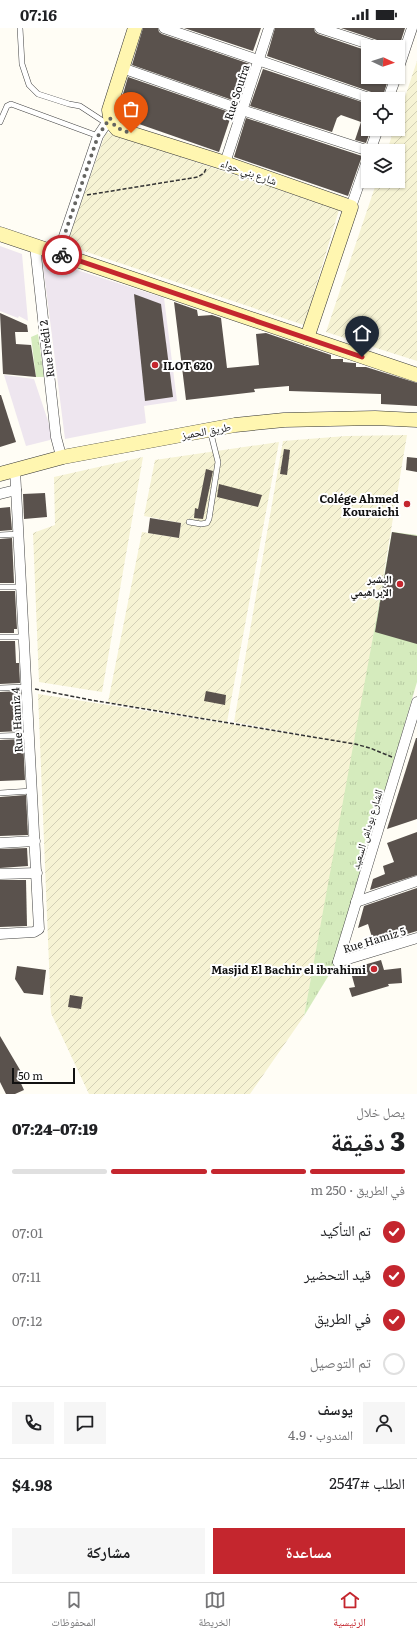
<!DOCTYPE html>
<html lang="ar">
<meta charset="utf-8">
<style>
body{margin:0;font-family:Literata,"Noto Naskh Arabic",serif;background:#f6f6f6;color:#202124;direction:rtl;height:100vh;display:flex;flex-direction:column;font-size:15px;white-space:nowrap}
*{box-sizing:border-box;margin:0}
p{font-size:13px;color:#757577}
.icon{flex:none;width:22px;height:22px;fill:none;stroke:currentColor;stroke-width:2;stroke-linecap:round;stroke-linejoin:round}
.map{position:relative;height:1066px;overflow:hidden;direction:ltr}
.details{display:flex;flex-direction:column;background:#fff;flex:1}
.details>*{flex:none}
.needle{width:26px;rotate:94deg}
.tools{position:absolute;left:361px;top:12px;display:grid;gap:8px}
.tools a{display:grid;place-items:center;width:44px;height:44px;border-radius:0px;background:#fff;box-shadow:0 1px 3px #0004;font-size:20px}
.scale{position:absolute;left:12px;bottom:10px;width:63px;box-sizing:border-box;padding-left:4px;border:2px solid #111;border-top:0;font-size:11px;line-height:14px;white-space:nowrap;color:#111;-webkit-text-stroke:3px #fff;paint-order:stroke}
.pin{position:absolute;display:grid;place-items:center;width:34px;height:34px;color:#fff;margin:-41px -17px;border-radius:50% 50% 50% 0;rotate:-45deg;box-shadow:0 0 4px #0007}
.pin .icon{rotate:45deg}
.courier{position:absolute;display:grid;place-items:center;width:40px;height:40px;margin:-20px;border:3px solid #c4262e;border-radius:50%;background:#fff;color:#222;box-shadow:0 1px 5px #0007}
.overview em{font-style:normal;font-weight:800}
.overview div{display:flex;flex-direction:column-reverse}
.overview{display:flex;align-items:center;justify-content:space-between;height:68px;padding:0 12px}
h1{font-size:26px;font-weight:800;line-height:30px}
.bar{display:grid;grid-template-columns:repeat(4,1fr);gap:6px 4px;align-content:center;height:48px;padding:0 12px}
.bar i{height:5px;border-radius:3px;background:#e0e0e0}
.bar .on{background:#c4262e}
.bar p{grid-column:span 4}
.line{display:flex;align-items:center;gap:10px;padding:0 12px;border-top:1px solid #e0e0e0}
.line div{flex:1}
.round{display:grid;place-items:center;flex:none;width:42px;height:42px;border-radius:0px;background:#f6f6f6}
ol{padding:0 12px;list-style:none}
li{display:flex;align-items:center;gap:12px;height:44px}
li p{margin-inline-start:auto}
li .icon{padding:4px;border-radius:50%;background:#c4262e;color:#fff;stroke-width:4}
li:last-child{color:#757577}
li i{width:22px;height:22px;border:2px solid #e0e0e0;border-radius:50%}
.button{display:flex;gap:8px;margin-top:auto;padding:8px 12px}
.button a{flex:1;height:46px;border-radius:0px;background:#c4262e;color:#fff;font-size:16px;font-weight:800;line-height:46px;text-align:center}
.button a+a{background:#f6f6f6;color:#202124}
.status{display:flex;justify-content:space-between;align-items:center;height:28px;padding:0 20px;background:#fff;direction:ltr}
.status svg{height:11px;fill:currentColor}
.tabs{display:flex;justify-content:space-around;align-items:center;height:56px;border-top:1px solid #e0e0e0;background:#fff;font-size:11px;color:#757577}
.tabs a{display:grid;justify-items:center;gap:2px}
.tabs .on{color:#c4262e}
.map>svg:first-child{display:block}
.industrial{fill:#eee6ef}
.farmland{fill:url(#farmland-furrows)}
.grass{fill:url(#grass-tufts)}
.building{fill:#5a524d}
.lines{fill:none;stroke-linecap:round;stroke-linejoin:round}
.lane-casing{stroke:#444;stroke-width:6}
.street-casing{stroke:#444;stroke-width:11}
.secondary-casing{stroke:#333;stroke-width:15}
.path{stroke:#333;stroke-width:1.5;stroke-dasharray:4 2;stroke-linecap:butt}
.lane{stroke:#fff;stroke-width:5}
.street{stroke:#fff;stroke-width:10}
.secondary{stroke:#fff6b0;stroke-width:14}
.done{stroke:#646461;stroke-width:4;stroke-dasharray:0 7.2}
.route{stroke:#c4262e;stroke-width:5}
.poi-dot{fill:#c4262e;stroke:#fff;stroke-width:1.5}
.labels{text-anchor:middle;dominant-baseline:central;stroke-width:4;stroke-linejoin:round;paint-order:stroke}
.street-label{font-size:11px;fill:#111;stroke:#fff}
.poi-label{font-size:11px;font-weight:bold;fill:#111;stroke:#fff;text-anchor:end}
</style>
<div class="status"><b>07:16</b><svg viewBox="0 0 49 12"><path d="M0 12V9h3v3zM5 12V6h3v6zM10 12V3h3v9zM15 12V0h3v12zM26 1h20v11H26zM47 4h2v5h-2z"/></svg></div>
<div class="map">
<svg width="417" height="1066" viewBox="0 0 417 1066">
<defs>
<pattern id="farmland-furrows" width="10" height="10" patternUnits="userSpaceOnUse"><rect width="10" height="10" fill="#f6f3d4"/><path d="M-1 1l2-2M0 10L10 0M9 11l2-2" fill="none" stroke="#d2cfb5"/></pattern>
<pattern id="grass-tufts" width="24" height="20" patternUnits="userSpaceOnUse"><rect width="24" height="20" fill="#d5ebbd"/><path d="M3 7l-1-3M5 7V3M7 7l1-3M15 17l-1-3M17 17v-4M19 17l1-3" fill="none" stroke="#b6c8a1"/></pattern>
</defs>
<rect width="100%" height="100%" fill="#fffdf5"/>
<g class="industrial">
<path d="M0 218 22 226 28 293 19 288 18 290 0 283Z"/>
<path d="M49 233 164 270 177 373 144 378 146 395 65 411 43 237Z"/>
<path d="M4 347 34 351 54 411 26 418Z"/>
</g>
<g class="farmland">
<path d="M417 33V333L326 304 377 153H398V123H387L394 101H398V90Z"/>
<path d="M106 104 339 182 304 297 66 217Z"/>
<path d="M407 407 355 716 304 988 250 1066H89L51 985 38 666 326 711 234 694 283 413 346 408Z"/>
<path d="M279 414 227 694 108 674 142 504 179 510 181 495 144 488 155 432Z"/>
<path d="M143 429 102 664 39 654 33 505 55 497 54 449Z"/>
</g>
<g class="grass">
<path d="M38 306 44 349H36L31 309Z"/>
<path d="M392 504 417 507V654L332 942 304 988Z"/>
</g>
<g class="building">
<path d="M143 0H158L159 4 162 6 250 36 238 74 132 37Z"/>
<path d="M184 0H261L253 23Z"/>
<path d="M275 0H314L315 4 318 6 368 23V49H389L382 71 378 70 374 65 267 28Z"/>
<path d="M341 0H405L399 19H386L380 13Z"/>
<path d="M263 41 368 76V101H371L366 115 355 112 361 94 341 87 337 90 332 104 250 78Z"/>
<path d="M128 49 232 85 219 124 119 89 118 83Z"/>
<path d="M246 90 362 128 348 168 234 129Z"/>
<path d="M134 266 161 276 173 369 145 373Z"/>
<path d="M174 274 197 282 198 288 212 287 221 290 227 340 259 337 256 306 266 305 331 327V331H343V334L354 335H356V339H366L417 355V378L381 376V366L289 363V358L254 361 255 364 186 372Z"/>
<path d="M0 285 27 297 28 304H15L16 316 31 317 36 349 3 346Z"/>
<path d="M0 367H1L16 414 0 419Z"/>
<path d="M284 421 290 422 287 447 280 446Z"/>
<path d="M407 429 417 430V444L406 442Z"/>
<path d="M206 441 213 443 203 491 194 490 195 480 198 481Z"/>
<path d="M219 456 262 467 258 479 217 469Z"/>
<path d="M45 465 47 489 24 491 23 466Z"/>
<path d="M10 479 12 502 0 503V480Z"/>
<path d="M150 490 181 495 179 510 148 505Z"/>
<path d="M392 504 417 508V616L375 604Z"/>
<path d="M12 510 14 555H0V511Z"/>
<path d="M0 563H15L17 601H14V605H0Z"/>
<path d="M0 613H15L16 635H19L20 655 0 656Z"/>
<path d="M20 663 22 703 0 704V664Z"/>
<path d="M206 663 226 667 225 677 204 673Z"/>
<path d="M416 710H417V791L387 801Z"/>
<path d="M23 711 25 752 0 753V712Z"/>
<path d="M26 767 28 807 0 808V769Z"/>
<path d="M417 804V847L370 862 373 851 385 846 383 838 394 834 387 815Z"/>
<path d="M27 820 28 838 0 840V821Z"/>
<path d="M0 852H26L27 898 0 899Z"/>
<path d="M417 860V903L374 916 368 896 358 900 364 878Z"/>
<path d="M381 932 384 942 401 940 402 955 388 956 389 958 352 969 349 960 355 959 350 941Z"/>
<path d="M17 938 46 942 43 967 24 965 15 951Z"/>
<path d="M70 967 83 969 81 981 68 979Z"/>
<path d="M0 1008 23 1047 18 1049 24 1062 15 1066H6L0 1054Z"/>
</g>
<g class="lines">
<g class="lane-casing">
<g id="lane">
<path d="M20 0 22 36 29 57 38 66 69 76 80 78 106 95"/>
<path d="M0 94 7 78 11 76 98 108"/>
<path d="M189 494 201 496 207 495 209 491 218 434 210 402"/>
<path d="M0 507 19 506"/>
<path d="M0 559H21"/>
<path d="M0 609H24"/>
<path d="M0 660 26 659"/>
<path d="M0 708 29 707"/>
<path d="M0 765 32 763"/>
</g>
</g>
<g class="street-casing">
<g id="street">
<path d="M164 0 372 71"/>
<path d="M320 0 378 19"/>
<path d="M122 40 242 82 369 123"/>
<path d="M398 42 412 0"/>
<path d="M388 71 396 49"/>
<path d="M370 123 378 101"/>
<path d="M225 135 269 0"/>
<path d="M351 179 368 130"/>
<path d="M35 218 56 409 60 424"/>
<path d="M58 226 98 108 110 90"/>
<path d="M0 466 16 462"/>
<path d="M0 815 35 813"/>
<path d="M0 846 37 845"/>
<path d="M356 874 417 853"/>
<path d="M0 906 34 904 39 901 15 442"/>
<path d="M338 934 417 674"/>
<path d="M338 934 417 910"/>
</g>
</g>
<g class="secondary-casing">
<g id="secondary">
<path d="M135 0 109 82C110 91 111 95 117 101L225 135 351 179 307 310"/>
<path d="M0 206 417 347"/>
<path d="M0 446 63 429 235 397 284 392 375 390 417 392"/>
</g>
</g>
<g class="path">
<path d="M87 167 198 149 204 145 206 141"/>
<path d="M35 661 91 672 355 716 370 720 392 729"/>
</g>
<use href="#lane" class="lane"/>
<use href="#street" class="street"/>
<use href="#secondary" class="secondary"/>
</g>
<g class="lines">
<path class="done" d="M62 227 58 226 98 108 110 90C114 100 121 102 131 105"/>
<path class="route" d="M62 227 362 329"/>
</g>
<g class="poi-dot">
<circle cx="155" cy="337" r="4"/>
<circle cx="407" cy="476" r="4"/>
<circle cx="400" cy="556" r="4"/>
<circle cx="374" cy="941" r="4"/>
</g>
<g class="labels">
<g class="street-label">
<text transform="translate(236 64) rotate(-72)">Rue Soufra</text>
<text transform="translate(249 143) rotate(19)">شارع بني حواء</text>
<text transform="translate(46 321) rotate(-97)">Rue Frédi 2</text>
<text transform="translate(206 402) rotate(-10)">طريق الحميز</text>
<text transform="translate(16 692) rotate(-93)">Rue Hamiz 4</text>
<text transform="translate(366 801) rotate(-73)">الشارع بوداش السعيد</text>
<text transform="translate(374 911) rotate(-17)">Rue Hamiz 5</text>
</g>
<g class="poi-label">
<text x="163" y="337" text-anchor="start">ILOT 620</text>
<text x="399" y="470">Colége Ahmed<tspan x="399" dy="13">Kouraichi</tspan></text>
<text x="392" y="550">البشير<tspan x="392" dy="13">الإبراهيمي</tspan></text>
<text x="366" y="941">Masjid El Bachir el ibrahimi</text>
</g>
</g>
</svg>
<div class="tools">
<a><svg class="needle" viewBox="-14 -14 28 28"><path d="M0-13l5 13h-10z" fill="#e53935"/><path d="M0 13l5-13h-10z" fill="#757577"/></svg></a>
<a><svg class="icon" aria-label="locate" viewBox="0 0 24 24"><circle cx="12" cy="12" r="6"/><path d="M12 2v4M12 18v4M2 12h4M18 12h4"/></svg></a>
<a><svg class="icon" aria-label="layers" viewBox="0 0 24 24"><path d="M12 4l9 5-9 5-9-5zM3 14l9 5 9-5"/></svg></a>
</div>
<div class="scale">50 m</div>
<div class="pin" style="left:131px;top:105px;background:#ea580c"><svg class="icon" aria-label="bag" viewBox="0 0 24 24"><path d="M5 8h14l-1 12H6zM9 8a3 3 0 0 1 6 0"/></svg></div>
<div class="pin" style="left:362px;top:329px;background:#1f2937"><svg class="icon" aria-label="home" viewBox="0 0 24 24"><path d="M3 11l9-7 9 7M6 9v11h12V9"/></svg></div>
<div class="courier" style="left:62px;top:227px"><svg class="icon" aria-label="bike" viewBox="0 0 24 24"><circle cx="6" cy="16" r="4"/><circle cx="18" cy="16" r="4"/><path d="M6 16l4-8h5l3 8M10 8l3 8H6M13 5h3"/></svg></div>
</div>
<section class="details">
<div class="overview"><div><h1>3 دقيقة</h1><p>يصل خلال</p></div><em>07:19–07:24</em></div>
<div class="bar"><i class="on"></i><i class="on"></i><i class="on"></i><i></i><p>في الطريق · 250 m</p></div>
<ol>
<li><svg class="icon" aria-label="check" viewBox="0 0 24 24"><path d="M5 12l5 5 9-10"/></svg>تم التأكيد<p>07:01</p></li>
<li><svg class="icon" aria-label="check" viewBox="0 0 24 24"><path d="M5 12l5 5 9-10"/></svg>قيد التحضير<p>07:11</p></li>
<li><svg class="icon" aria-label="check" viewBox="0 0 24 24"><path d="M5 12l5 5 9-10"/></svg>في الطريق<p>07:12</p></li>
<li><i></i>تم التوصيل</li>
</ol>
<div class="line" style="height:72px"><a class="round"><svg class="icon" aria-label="person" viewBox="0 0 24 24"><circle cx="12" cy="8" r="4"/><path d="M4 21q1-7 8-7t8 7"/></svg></a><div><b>يوسف</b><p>المندوب · 4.9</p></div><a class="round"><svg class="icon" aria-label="chat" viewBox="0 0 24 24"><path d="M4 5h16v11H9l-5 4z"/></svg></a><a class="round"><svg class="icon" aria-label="phone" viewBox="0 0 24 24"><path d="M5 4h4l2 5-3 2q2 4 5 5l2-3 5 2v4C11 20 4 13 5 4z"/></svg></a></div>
<div class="line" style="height:52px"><div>الطلب #2547</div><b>$4.98</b></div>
<div class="button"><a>مساعدة</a><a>مشاركة</a></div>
</section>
<nav class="tabs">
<a class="on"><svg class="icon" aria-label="home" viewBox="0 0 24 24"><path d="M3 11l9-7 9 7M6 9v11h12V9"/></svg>الرئيسية</a>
<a><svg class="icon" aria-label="map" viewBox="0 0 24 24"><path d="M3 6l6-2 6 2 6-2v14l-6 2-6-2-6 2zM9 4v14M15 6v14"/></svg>الخريطة</a>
<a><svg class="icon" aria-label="saved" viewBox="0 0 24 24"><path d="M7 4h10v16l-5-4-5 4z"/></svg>المحفوظات</a>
</nav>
